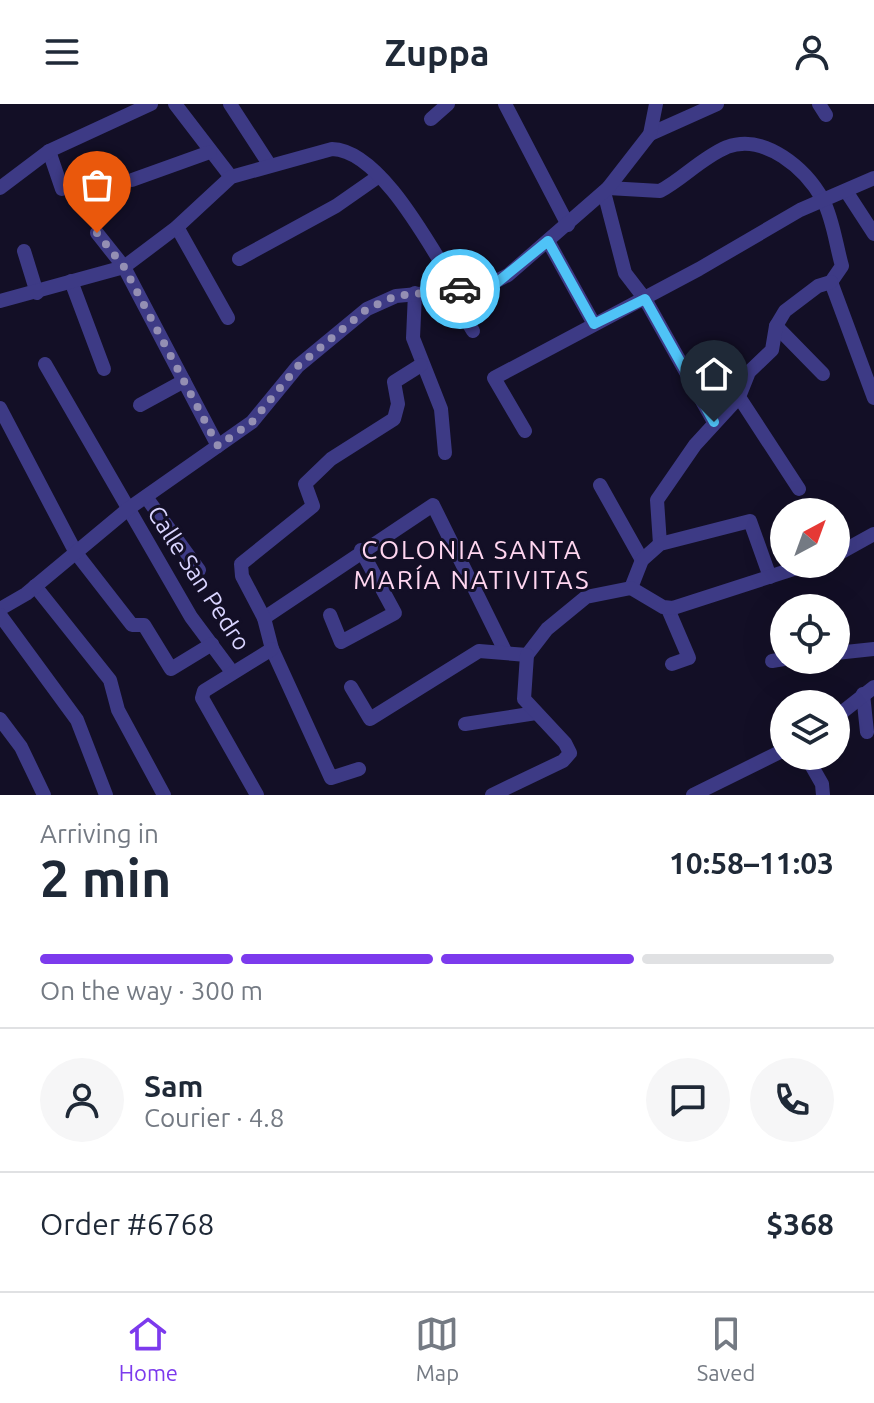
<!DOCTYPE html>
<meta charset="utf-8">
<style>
body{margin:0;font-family:Ubuntu,sans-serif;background:#f6f6f7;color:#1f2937;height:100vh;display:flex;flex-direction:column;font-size:30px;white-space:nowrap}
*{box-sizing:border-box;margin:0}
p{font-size:26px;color:#747a83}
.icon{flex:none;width:44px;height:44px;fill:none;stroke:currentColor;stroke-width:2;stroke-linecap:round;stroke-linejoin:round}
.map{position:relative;height:691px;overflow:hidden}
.details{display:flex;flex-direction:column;background:#fff;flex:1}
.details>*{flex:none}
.needle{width:52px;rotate:41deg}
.controls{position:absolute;left:770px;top:394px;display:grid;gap:16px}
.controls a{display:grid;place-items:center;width:80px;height:80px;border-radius:50%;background:#fff;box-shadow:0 8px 32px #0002;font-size:40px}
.pin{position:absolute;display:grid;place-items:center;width:68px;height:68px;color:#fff;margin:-82px -34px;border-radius:50% 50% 50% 0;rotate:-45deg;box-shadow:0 0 8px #0007}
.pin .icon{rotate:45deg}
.courier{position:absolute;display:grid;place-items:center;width:80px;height:80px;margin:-40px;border:6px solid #4fc3f7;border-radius:50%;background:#fff;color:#222;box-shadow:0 2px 10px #0007}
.overview em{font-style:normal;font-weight:700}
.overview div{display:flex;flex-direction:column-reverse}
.overview{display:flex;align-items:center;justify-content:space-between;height:136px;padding:0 40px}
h1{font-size:52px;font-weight:700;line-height:60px}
.bar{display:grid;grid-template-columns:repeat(4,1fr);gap:12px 8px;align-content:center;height:96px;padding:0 40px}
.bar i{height:10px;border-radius:6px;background:#e0e1e3}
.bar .selected{background:#7c3aed}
.bar p{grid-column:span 4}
.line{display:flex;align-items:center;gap:20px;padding:0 40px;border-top:2px solid #e0e1e3}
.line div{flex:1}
.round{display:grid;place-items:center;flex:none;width:84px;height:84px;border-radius:42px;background:#f6f6f7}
header{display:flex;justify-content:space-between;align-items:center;height:104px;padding:0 40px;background:#fff;font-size:36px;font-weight:700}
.tabs{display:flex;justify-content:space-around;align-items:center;height:112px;border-top:2px solid #e0e1e3;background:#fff;font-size:22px;color:#747a83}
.tabs a{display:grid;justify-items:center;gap:4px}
.tabs .selected{color:#7c3aed}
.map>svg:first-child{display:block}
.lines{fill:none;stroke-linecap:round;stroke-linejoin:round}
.minor{stroke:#3d3a85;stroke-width:14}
.done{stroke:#948fb3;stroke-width:8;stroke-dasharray:0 14.4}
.route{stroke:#4fc3f7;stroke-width:10}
.labels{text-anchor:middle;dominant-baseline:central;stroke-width:6;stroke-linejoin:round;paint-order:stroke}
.street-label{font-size:24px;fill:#d9d4ff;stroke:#130f26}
.neighbourhood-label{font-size:26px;letter-spacing:2px;fill:#ffd6f0;stroke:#130f26}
</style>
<header><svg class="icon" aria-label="menu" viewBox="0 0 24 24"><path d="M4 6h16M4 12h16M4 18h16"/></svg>Zuppa<svg class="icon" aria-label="person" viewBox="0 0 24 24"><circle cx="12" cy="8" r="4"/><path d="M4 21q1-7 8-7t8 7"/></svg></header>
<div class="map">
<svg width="874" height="691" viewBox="0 0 874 691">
<rect width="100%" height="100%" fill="#130f26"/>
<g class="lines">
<g class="minor">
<path d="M175 0 231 73"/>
<path d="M230 0 269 60"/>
<path d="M505 0 568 121"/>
<path d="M819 0 826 11"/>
<path d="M431 15 448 0"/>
<path d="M650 30 717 0"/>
<path d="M49 47 62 85"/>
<path d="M132 76 210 48"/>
<path d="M0 84 49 47 151 0"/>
<path d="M608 84 660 87C683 75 701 54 727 43 765 29 806 65 823 96 833 115 836 141 842 162L831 178"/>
<path d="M846 87 874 130"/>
<path d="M604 88 625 169 645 195 714 318"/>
<path d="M177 123 228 214"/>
<path d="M97 129 124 163 218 342"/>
<path d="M548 137 594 220"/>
<path d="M24 147 37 189"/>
<path d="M239 155 336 102 379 72"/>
<path d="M71 177 104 265"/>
<path d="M831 178 874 294"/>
<path d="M448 185 473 227"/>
<path d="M415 189 413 234 441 305 445 349"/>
<path d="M0 197 124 163 177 123 231 73 332 45C381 46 432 146 457 185"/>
<path d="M776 222 823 270"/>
<path d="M45 260 191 513 232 568"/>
<path d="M739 293 799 385"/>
<path d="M140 301 184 277"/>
<path d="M0 304 76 449 132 521H144L171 565 212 540"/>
<path d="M525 327 494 274 699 165 800 106 874 74"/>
<path d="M600 381 642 456"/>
<path d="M146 393 199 466"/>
<path d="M660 440 657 396 695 341 739 293 749 268 772 246 776 222 785 207 818 182 831 178"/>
<path d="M836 451 874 430"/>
<path d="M35 482 110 576 118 606 164 691"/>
<path d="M631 484 642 456 660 440 750 417 770 473"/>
<path d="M0 505 26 490 128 405 252 318 298 262 367 205 396 192 483 184 508 171 608 84 650 30 656 0"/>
<path d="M668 505 689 554 672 560"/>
<path d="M0 511 77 616 106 691"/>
<path d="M330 511 341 538 395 509 361 446"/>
<path d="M264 514 433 401 505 547"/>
<path d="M836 549 874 545"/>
<path d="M527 551 547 525 586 493 631 484 663 503 673 504 809 460"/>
<path d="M772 557 784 555"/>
<path d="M351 583 370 615 479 547 527 551"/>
<path d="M863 590 867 628"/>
<path d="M836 613 874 583"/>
<path d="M0 615 21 643 44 691"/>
<path d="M465 620 536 609"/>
<path d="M806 652 822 680 823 691"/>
<path d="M359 665 331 674 272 545 264 514 242 472 241 460 313 402 305 380 331 355 394 315 398 300 394 278 421 261"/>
<path d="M257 691 202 594 204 587 272 545"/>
<path d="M492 691 563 657 570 649 565 639 524 595 527 551"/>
<path d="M693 691 784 646"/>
</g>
</g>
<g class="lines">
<path class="done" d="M97 129 124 163 218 342 252 318 298 262 367 205 396 192 460 185"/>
<path class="route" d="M460 185 494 181 548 137 594 220 645 195 714 318"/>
</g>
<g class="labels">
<g class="street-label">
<text transform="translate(199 474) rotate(57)">Calle San Pedro</text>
</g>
<g class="neighbourhood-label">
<text x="472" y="445">COLONIA SANTA<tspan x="472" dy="30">MARÍA NATIVITAS</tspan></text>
</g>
</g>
</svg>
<div class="controls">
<a><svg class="needle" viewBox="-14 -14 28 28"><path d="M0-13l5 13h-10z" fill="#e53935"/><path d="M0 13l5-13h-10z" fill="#747a83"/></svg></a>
<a><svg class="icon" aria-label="locate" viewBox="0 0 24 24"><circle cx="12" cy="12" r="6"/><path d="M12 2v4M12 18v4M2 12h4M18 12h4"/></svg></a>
<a><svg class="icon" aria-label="layers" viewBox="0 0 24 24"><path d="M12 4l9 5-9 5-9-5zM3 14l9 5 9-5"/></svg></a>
</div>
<div class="pin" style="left:97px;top:129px;background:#ea580c"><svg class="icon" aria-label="bag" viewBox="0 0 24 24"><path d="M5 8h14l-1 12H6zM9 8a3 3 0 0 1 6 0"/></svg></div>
<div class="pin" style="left:714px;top:318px;background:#1f2937"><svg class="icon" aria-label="home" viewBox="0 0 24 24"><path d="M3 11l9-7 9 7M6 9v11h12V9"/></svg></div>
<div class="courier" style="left:460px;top:185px"><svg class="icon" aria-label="car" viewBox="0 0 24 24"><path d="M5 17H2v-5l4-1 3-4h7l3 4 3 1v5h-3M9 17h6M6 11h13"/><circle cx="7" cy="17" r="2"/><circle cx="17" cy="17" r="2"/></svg></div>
</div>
<section class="details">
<div class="overview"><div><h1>2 min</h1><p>Arriving in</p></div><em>10:58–11:03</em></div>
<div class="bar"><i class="selected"></i><i class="selected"></i><i class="selected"></i><i></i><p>On the way · 300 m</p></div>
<div class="line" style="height:144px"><a class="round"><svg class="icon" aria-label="person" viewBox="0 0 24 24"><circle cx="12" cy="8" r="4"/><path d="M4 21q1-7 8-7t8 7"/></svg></a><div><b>Sam</b><p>Courier · 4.8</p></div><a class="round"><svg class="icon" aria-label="chat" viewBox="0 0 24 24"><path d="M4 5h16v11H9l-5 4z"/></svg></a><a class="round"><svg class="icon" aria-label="phone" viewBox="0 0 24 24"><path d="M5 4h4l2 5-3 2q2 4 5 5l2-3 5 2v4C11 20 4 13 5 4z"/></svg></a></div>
<div class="line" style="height:104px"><div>Order #6768</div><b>$368</b></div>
</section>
<nav class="tabs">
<a class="selected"><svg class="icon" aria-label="home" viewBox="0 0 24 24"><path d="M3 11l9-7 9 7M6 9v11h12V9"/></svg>Home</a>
<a><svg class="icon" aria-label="map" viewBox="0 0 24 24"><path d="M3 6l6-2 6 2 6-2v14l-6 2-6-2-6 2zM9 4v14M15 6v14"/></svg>Map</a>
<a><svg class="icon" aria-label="saved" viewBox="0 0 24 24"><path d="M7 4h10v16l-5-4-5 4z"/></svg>Saved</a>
</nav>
